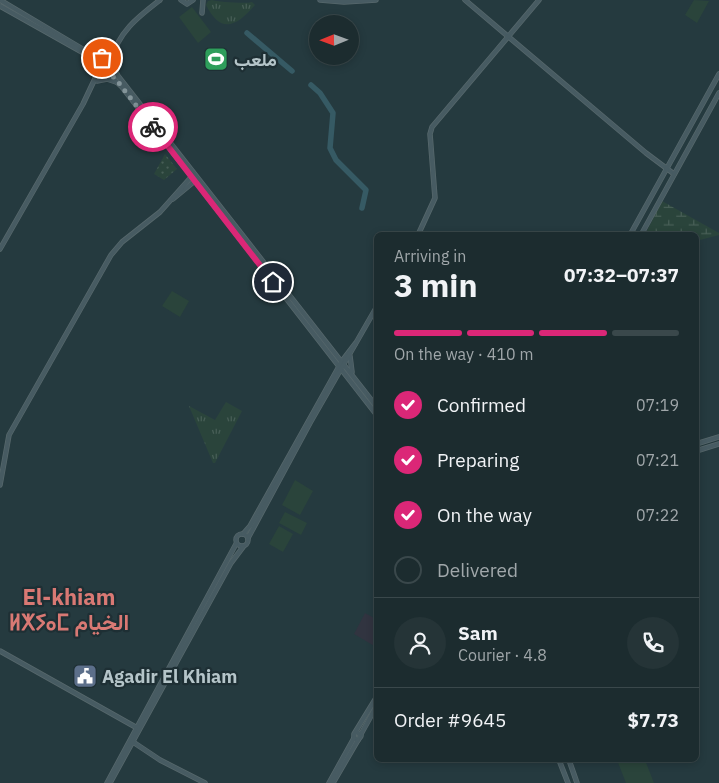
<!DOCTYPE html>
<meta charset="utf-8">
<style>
body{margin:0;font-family:"IBM Plex Sans",Vazirmatn,"Noto Sans Tifinagh",sans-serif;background:#253437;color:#f1f3f6;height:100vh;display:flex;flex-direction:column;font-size:19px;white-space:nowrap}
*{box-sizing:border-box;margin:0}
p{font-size:16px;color:#a0a7aa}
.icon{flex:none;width:28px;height:28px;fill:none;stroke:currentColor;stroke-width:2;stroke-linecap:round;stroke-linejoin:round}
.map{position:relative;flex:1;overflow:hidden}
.details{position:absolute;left:374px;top:232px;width:325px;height:530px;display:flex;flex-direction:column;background:#1c2c2f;border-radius:8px;box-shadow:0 2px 8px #0003,0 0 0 1px #3a484b}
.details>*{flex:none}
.needle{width:32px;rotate:269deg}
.tools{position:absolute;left:309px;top:15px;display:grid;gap:10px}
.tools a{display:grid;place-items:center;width:50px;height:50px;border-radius:50%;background:#1c2c2f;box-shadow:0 2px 8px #0003,0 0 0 1px #3a484b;font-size:25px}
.pin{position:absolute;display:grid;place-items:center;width:42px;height:42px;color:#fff;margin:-21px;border:2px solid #fff;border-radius:50%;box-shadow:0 1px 5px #0007}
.courier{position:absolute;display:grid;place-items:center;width:50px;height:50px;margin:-25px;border:4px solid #db2777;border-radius:50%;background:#fff;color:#222;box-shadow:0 1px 6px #0007}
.head em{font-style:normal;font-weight:700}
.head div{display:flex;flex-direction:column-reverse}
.head{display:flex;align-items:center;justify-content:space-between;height:85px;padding:0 20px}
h1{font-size:32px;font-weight:700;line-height:38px}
.bar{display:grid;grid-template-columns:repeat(4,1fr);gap:8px 5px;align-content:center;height:60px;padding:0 20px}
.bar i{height:6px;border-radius:4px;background:#3a484b}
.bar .active{background:#db2777}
.bar p{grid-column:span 4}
.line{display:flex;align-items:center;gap:12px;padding:0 20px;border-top:1px solid #3a484b}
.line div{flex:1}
.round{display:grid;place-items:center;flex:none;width:52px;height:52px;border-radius:26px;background:#253437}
ol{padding:0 20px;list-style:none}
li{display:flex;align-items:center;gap:15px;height:55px}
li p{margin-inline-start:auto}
li .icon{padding:5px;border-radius:50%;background:#db2777;color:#fff;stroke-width:4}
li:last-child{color:#a0a7aa}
li i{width:28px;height:28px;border:2px solid #3a484b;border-radius:50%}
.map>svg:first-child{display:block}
.medical{fill:#313440}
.grass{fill:#2a443b}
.wetland{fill:url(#wetland-marsh)}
.park{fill:url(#park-tufts)}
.garden{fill:url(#garden-dots)}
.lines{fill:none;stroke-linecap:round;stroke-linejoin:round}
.river{stroke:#365a64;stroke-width:5.5}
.secondary-casing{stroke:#57686c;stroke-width:5.5}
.secondary{stroke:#475b62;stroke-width:4}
.done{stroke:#839499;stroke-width:5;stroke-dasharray:0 9}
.route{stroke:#db2777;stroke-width:6}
.labels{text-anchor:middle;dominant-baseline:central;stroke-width:4.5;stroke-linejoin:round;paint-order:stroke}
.poi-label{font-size:18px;font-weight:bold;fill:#b5c5c9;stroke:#1e2f34;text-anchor:start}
.district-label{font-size:22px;font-weight:bold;fill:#d97974;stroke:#1e2f34}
</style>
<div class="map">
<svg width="719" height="783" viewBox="0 0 719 783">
<defs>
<pattern id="wetland-marsh" width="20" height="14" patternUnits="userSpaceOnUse" patternTransform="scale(1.25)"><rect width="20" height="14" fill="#2a443b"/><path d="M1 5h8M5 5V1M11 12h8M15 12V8" fill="none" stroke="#475e56"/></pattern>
<pattern id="park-tufts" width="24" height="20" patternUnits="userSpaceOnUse" patternTransform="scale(1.25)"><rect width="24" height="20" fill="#2a443b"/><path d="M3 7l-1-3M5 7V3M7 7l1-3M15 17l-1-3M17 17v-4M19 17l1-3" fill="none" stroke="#475e56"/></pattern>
<pattern id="garden-dots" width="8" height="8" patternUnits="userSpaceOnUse" patternTransform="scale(1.25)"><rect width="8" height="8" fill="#2a443b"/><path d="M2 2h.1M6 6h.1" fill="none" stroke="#475e56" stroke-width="1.8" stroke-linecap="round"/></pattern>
</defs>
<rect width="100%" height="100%" fill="#253a3f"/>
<path class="medical" d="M365 613 376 619V647L354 634Z"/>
<g class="grass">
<path d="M694 0 709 1 697 23 685 15Z"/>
<path d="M192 7 211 32 198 43 179 17Z"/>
<path d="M172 291 189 301 180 317 162 306Z"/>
<path d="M295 480 313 491 300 515 282 505Z"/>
<path d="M285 512 307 523 301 535 279 523Z"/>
<path d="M279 526 293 534 283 552 269 544Z"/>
<path d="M617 760H645L654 783H626Z"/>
</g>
<path class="wetland" d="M662 201 719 233V235L696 241V235H645Z"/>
<g class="park">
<path d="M212 0C217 2 248 4 252 2L255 5C237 26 221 35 206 5L208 1Z"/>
<path d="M226 402 242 411 215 463H213L189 406 215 420Z"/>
</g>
<path class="garden" d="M165 154 177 169 164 180 154 174Z"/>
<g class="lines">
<g class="river">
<path d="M247 33 292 71"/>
<path d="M311 85 320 93 333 113 330 148 336 160 366 190 362 208"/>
</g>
<g class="secondary-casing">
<g id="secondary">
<path d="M0 0 91 54 103 58"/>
<path d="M181 0 187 4 193 0"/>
<path d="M320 0 344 2 376 0"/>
<path d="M465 0 646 153 674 174"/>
<path d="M0 6 89 56 99 64"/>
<path d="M202 13 203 0"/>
<circle cx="105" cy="64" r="7"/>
<path d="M111 61C118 32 138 17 160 0"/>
<path d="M112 64 118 76 376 406"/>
<path d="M105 71 122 87 376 414"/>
<path d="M97 81 107 79 116 82"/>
<path d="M173 199 196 180"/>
<path d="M418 235 435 198 430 134 432 127 539 0"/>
<path d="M630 235 719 74"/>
<path d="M641 235 719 93"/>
<path d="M0 249 83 104 100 68"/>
<path d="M350 356 352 372"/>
<path d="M696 444 719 437"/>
<path d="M696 451 719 444"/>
<path d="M0 485 9 435 111 255 122 242 160 212 193 175"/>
<circle cx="242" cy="540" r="6"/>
<path d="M243 534 250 526 342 361 355 344"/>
<path d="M248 538 310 423 376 308"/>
<path d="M0 651 139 729"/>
<path d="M357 732 361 736 358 740 354 738V734L376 698"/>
<path d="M361 734 376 707"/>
<path d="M133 742 160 760 205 783"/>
<path d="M559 760 568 783"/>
<path d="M569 760 577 783"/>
<path d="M107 783 236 544"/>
<path d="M110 783 231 563 243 547"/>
<path d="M329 783 354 738"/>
<path d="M333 783 358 740"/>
</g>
</g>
<use href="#secondary" class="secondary"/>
</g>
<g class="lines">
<path class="done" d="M102 58 99 63 100 68 115 78 153 127"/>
<path class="route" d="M153 127 273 282"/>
</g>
<defs>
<g id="stadium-square" transform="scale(1.25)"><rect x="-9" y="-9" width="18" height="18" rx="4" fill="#2e9e5b" stroke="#1e2f34"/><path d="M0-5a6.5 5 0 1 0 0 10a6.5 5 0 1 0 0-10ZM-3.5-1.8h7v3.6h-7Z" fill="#fff"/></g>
<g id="civic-square" transform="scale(1.25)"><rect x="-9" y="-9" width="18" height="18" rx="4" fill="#5c6f8a" stroke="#1e2f34"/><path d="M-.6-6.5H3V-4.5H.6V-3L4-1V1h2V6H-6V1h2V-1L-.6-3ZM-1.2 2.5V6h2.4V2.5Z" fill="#fff"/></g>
</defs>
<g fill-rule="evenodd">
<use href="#stadium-square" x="216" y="59"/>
<use href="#civic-square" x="85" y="676"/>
</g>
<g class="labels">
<g class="poi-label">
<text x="234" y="59">ملعب</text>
<text x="102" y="676">Agadir El Khiam</text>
</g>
<g class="district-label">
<text x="69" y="596">El-khiam<tspan x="69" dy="25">ⵍⵅⵢⴰⵎ الخيام</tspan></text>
</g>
</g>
</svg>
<div class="tools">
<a><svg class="needle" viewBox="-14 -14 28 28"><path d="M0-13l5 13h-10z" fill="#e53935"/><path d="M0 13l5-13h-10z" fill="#a0a7aa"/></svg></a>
</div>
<div class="pin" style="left:102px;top:58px;background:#ea580c"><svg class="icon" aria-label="bag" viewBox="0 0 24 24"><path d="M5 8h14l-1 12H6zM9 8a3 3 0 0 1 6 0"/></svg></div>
<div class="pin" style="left:273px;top:282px;background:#1f2937"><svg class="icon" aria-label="home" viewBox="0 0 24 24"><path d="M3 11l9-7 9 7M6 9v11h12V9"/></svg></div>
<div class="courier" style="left:153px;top:127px"><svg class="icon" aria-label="bike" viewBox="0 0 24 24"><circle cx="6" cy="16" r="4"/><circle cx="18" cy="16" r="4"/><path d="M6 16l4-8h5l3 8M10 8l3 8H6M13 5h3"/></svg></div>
<section class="details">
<div class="head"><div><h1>3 min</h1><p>Arriving in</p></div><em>07:32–07:37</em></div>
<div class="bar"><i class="active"></i><i class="active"></i><i class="active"></i><i></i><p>On the way · 410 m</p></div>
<ol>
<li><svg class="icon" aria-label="check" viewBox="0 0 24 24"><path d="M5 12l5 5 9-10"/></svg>Confirmed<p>07:19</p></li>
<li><svg class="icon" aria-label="check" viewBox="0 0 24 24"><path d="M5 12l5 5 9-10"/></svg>Preparing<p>07:21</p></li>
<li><svg class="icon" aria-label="check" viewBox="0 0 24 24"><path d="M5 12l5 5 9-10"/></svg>On the way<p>07:22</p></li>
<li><i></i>Delivered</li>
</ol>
<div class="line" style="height:90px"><a class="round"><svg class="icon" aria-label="person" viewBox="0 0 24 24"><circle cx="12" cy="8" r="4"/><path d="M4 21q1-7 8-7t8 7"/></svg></a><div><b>Sam</b><p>Courier · 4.8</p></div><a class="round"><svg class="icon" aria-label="phone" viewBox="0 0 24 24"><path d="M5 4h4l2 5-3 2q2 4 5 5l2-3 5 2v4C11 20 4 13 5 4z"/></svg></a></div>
<div class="line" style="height:65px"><div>Order #9645</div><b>$7.73</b></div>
</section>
</div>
